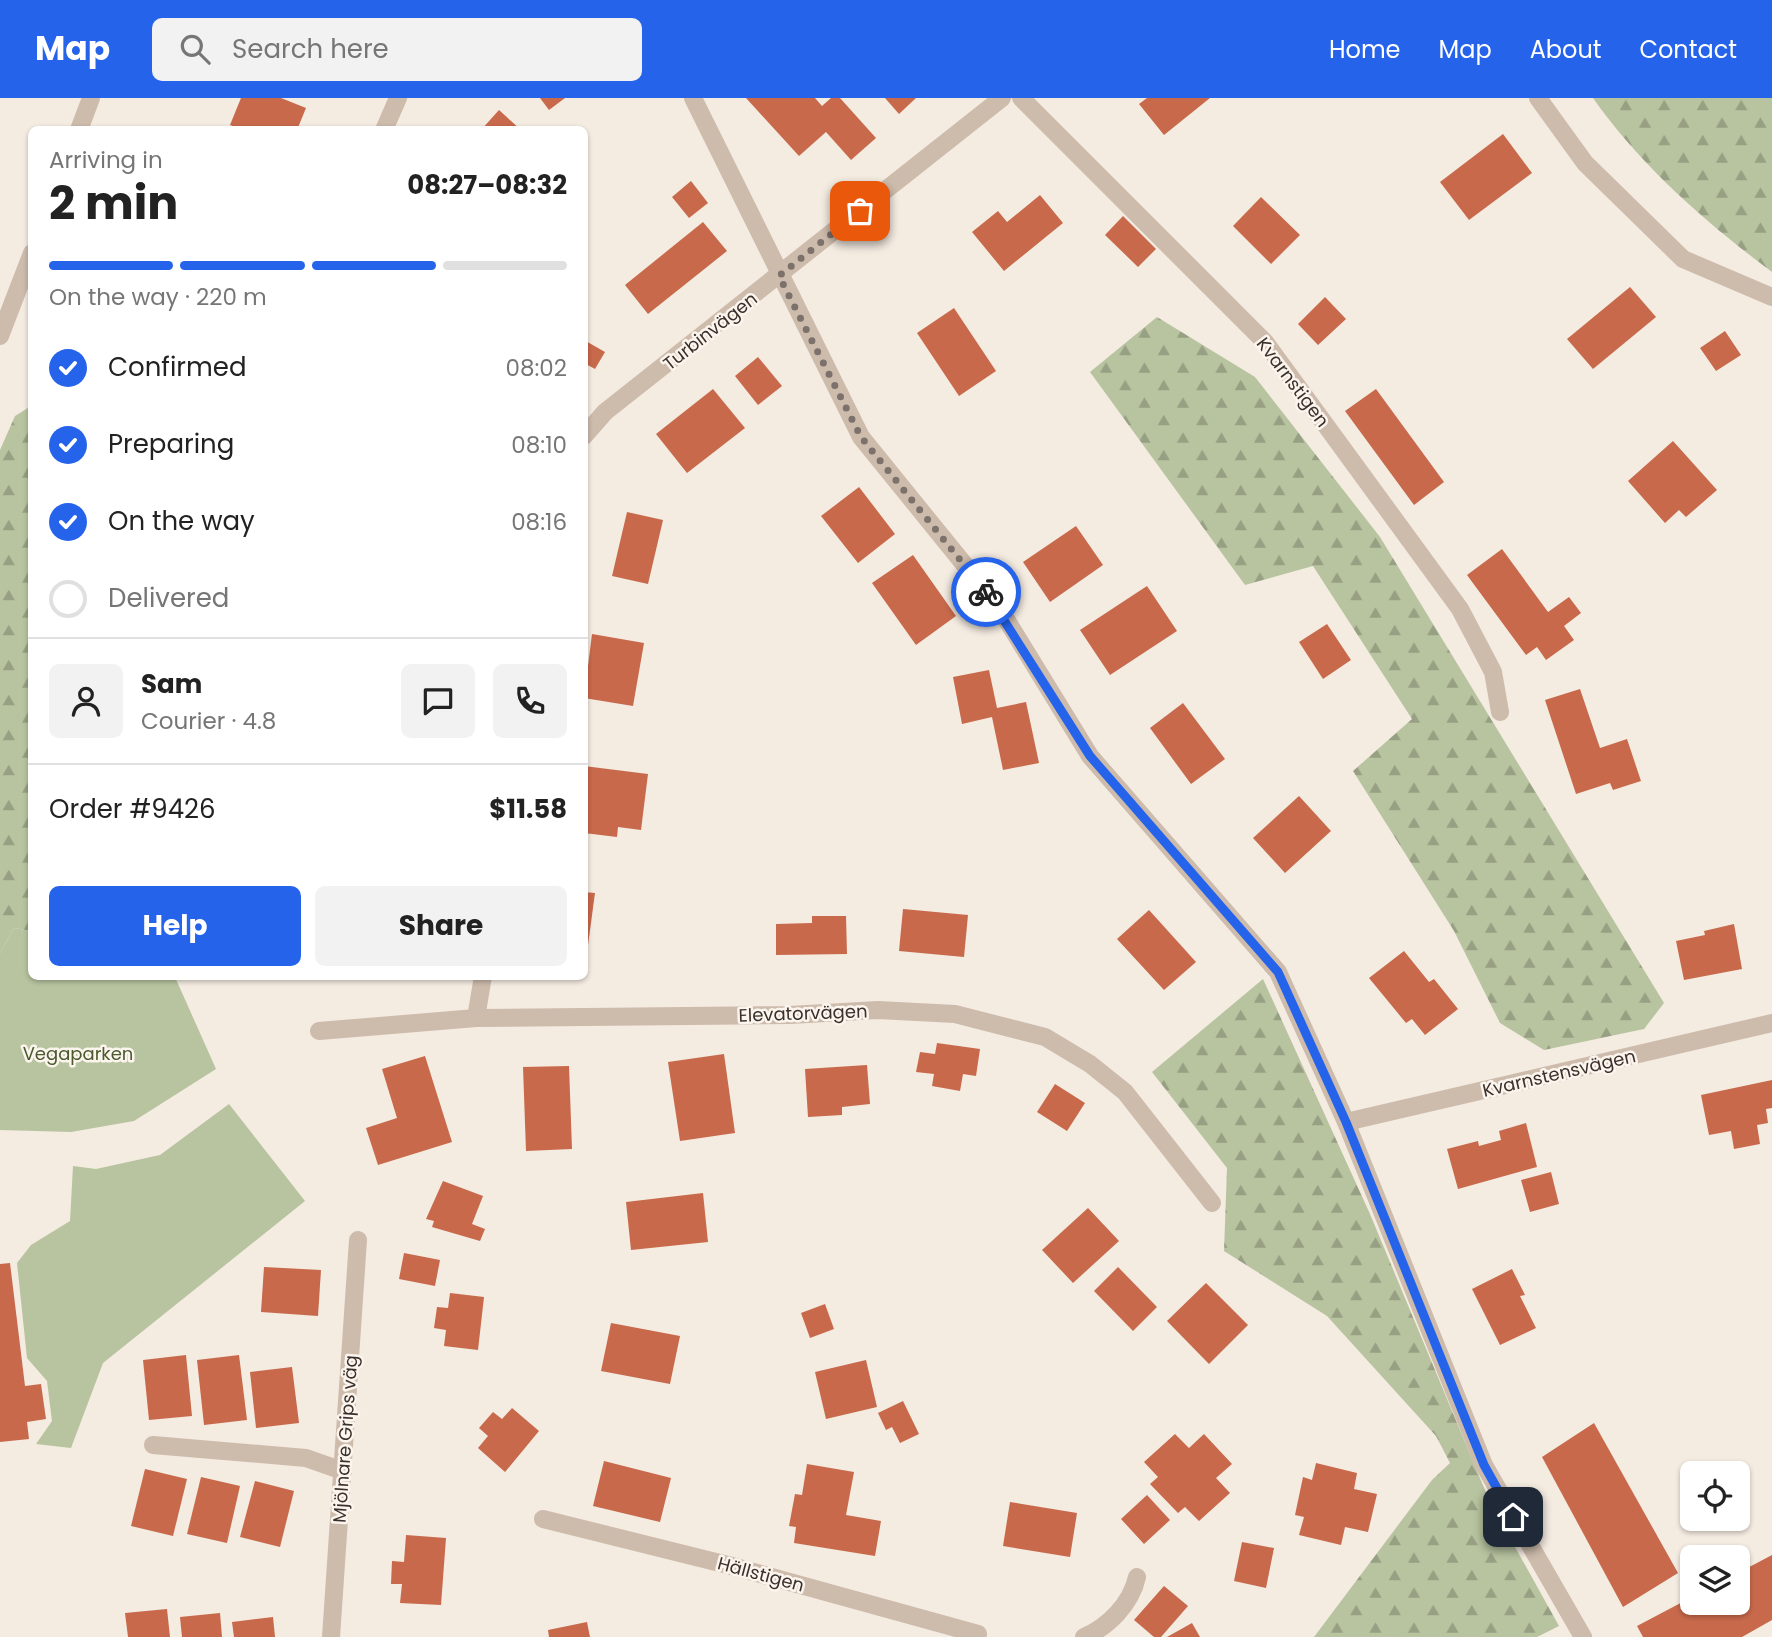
<!DOCTYPE html>
<meta charset="utf-8">
<style>
body{margin:0;font-family:Poppins,sans-serif;background:#f2f2f2;color:#222;height:100vh;display:flex;flex-direction:column;font-size:26px;white-space:nowrap}
*{box-sizing:border-box;margin:0}
p{font-size:23px;color:#767676}
.icon{flex:none;width:38px;height:38px;fill:none;stroke:currentColor;stroke-width:2;stroke-linecap:round;stroke-linejoin:round}
.map{position:relative;flex:1;overflow:hidden}
.sheet{position:absolute;left:28px;top:28px;width:560px;height:854px;display:flex;flex-direction:column;background:#fff;border-radius:10px;box-shadow:0 2px 5px #0004}
.sheet>*{flex:none}
.tools{position:absolute;left:1680px;top:1363px;display:grid;gap:14px}
.tools a{display:grid;place-items:center;width:70px;height:70px;border-radius:10px;background:#fff;box-shadow:0 2px 5px #0004;font-size:35px}
.pin{position:absolute;display:grid;place-items:center;width:60px;height:60px;color:#fff;margin:-30px;border-radius:14px;box-shadow:0 4px 10px #0006}
.courier{position:absolute;display:grid;place-items:center;width:70px;height:70px;margin:-35px;border:5px solid #2563eb;border-radius:50%;background:#fff;color:#222;box-shadow:0 2px 9px #0007}
.head em{font-style:normal;font-weight:700}
.head div{display:flex;flex-direction:column-reverse}
.head{display:flex;align-items:center;justify-content:space-between;height:119px;padding:0 21px}
h1{font-size:46px;font-weight:700;line-height:52px}
.bar{display:grid;grid-template-columns:repeat(4,1fr);gap:10px 7px;align-content:center;height:84px;padding:0 21px}
.bar i{height:9px;border-radius:5px;background:#e0e0e0}
.bar .current{background:#2563eb}
.bar p{grid-column:span 4}
.line{display:flex;align-items:center;gap:18px;padding:0 21px;border-top:2px solid #e0e0e0}
.line div{flex:1}
.round{display:grid;place-items:center;flex:none;width:74px;height:74px;border-radius:10px;background:#f2f2f2}
ol{padding:0 21px;list-style:none}
li{display:flex;align-items:center;gap:21px;height:77px}
li p{margin-inline-start:auto}
li .icon{padding:7px;border-radius:50%;background:#2563eb;color:#fff;stroke-width:4}
li:last-child{color:#767676}
li i{width:38px;height:38px;border:4px solid #e0e0e0;border-radius:50%}
.button{display:flex;gap:14px;margin-top:auto;padding:14px 21px}
.button a{flex:1;height:80px;border-radius:10px;background:#2563eb;color:#fff;font-size:28px;font-weight:700;line-height:80px;text-align:center}
.button a+a{background:#f2f2f2;color:#222}
header{display:flex;align-items:center;gap:42px;box-sizing:border-box;height:98px;padding:0 35px;background:#2563eb;color:#fff}
header strong{font-size:33px}
nav{display:flex;gap:38px;margin-inline-start:auto;font-size:24px}
.search{width:490px;height:63px;background:#f2f2f2;display:flex;align-items:center;gap:18px;box-sizing:border-box;padding:0 24px;border-radius:10px;color:#767676;font-size:26px}
.map>svg:first-child{display:block}
.forest{fill:url(#forest-firs)}
.park{fill:#b8c4a0}
.building{fill:#c8694b}
.lines{fill:none;stroke-linecap:round;stroke-linejoin:round}
.service{stroke:#cdbbac;stroke-width:18}
.minor{stroke:#cdbbac;stroke-width:18}
.tertiary{stroke:#cdbbac;stroke-width:18}
.done{stroke:#7c716b;stroke-width:7;stroke-dasharray:0 12.6}
.route{stroke:#2563eb;stroke-width:9}
.labels{text-anchor:middle;dominant-baseline:central;stroke-width:5;stroke-linejoin:round;paint-order:stroke}
.street-label{font-size:18px;fill:#3b302b;stroke:#fbf5ee}
.park-label{font-size:18px;fill:#4a5a2e;stroke:#fbf5ee}
</style>
<header>
<strong>Map</strong>
<div class="search"><svg class="icon" aria-label="search" viewBox="0 0 24 24"><circle cx="10" cy="10" r="6"/><path d="M15 15l6 6"/></svg>Search here</div>
<nav><a>Home</a><a>Map</a><a>About</a><a>Contact</a></nav>
</header>
<div class="map">
<svg width="1772" height="1539" viewBox="0 0 1772 1539">
<defs>
<pattern id="forest-firs" width="22" height="20" patternUnits="userSpaceOnUse" patternTransform="scale(1.75)"><rect width="22" height="20" fill="#b8c4a0"/><path d="M5 1l3.5 6h-7zM16 11l3.5 6h-7z" fill="#97a083"/></pattern>
</defs>
<rect width="100%" height="100%" fill="#f4ebe1"/>
<g class="forest">
<path d="M1593 0H1772V174C1706 125 1640 67 1593 0Z"/>
<path d="M1157 219 1255 279 1380 439 1664 905 1644 931 1544 952 1500 925 1454 833 1353 673 1412 621 1313 468 1245 487 1090 274Z"/>
<path d="M31 308V833L14 830 0 855V352L15 318Z"/>
<path d="M1263 881 1370 1116 1490 1404 1559 1528 1537 1539H1314L1432 1382 1450 1365 1436 1338 1327 1218 1224 1153 1227 1070 1152 974Z"/>
</g>
<g class="park">
<path d="M14 830 31 833 32 878 175 879 216 971 134 1023 71 1034 0 1032V855Z"/>
<path d="M229 1006 305 1103 103 1265 71 1350 36 1346 52 1323 47 1283 27 1260 17 1165 31 1147 70 1123 73 1068 96 1071 160 1057Z"/>
</g>
<g class="building">
<path d="M241 0H281L306 10 297 32H243L230 27Z"/>
<path d="M540 0H565L549 12Z"/>
<path d="M746 0H815L822 8 831 0H840L876 40 851 62 826 34 799 58Z"/>
<path d="M885 0H916L899 16Z"/>
<path d="M1147 0H1210L1164 37 1139 6Z"/>
<path d="M499 12 521 32H481Z"/>
<path d="M1503 36 1532 75 1469 122 1440 84Z"/>
<path d="M691 83 708 105 689 120 672 99Z"/>
<path d="M1040 97 1063 125 1004 173 972 134 998 113 1007 124Z"/>
<path d="M1261 99 1300 137 1271 166 1233 128Z"/>
<path d="M1123 118 1156 151 1138 169 1105 137Z"/>
<path d="M703 124 727 153 648 216 625 187Z"/>
<path d="M1630 189 1656 219 1593 271 1567 241Z"/>
<path d="M1325 199 1346 221 1318 247 1298 226Z"/>
<path d="M954 210 996 273 959 298 917 235Z"/>
<path d="M1725 233 1741 257 1716 273 1700 250Z"/>
<path d="M584 242 605 254 595 271 584 265Z"/>
<path d="M758 259 782 288 758 307 735 278Z"/>
<path d="M713 291 745 330 687 375 656 336Z"/>
<path d="M1376 291 1444 384 1414 407 1345 313Z"/>
<path d="M1673 343 1717 392 1686 419 1679 412 1665 425 1628 383Z"/>
<path d="M859 389 895 436 858 465 821 418Z"/>
<path d="M627 414 663 422 648 486 612 478Z"/>
<path d="M1076 428 1103 467 1050 504 1023 464Z"/>
<path d="M1502 451 1548 514 1569 499 1581 515 1564 528 1574 542 1546 562 1537 549 1526 557 1467 477Z"/>
<path d="M913 457 956 518 916 547 872 485Z"/>
<path d="M1147 488 1177 533 1110 577 1080 532Z"/>
<path d="M1327 526 1351 562 1323 581 1299 544Z"/>
<path d="M592 536 644 545 633 608 584 600Z"/>
<path d="M989 572 997 610 1026 604 1039 665 1003 672 992 619 962 626 953 579Z"/>
<path d="M1580 591 1600 650 1627 641 1641 683 1613 692 1610 685 1576 696 1545 602Z"/>
<path d="M1183 605 1225 661 1191 686 1150 630Z"/>
<path d="M584 668 648 676 641 732 618 729 617 739 584 735Z"/>
<path d="M1299 698 1331 733 1285 775 1253 740Z"/>
<path d="M584 794 595 795 586 862H584Z"/>
<path d="M903 811 968 817 964 859 899 853Z"/>
<path d="M1149 812 1196 864 1164 892 1117 841Z"/>
<path d="M812 818H846L847 856 776 857V826L812 825Z"/>
<path d="M1734 826 1742 871 1684 882 1676 843 1705 837 1704 833Z"/>
<path d="M1404 853 1429 884 1434 881 1458 911 1425 937 1412 921 1406 925 1369 880Z"/>
<path d="M937 945 980 951 976 978 963 976 960 993 932 988 934 976 916 974 920 954 935 956Z"/>
<path d="M724 956 735 1035 680 1043 668 964Z"/>
<path d="M425 958 452 1044 378 1067 366 1030 397 1020 382 971Z"/>
<path d="M867 967 870 1006 842 1009V1017L808 1019 805 971Z"/>
<path d="M569 968 572 1051 526 1053 523 969Z"/>
<path d="M1772 982V1010L1766 1011 1768 1025 1757 1027 1760 1046 1734 1051 1731 1033 1709 1037 1701 997Z"/>
<path d="M1055 986 1085 1005 1067 1033 1037 1014Z"/>
<path d="M1526 1025 1537 1069 1458 1091 1447 1051 1478 1043 1479 1048 1501 1042 1499 1033Z"/>
<path d="M1551 1074 1559 1106 1530 1114 1521 1082Z"/>
<path d="M443 1083 483 1098 472 1126 485 1131 480 1143 432 1129 434 1123 426 1121Z"/>
<path d="M703 1095 708 1144 631 1152 626 1104Z"/>
<path d="M1088 1110 1119 1143 1073 1185 1042 1152Z"/>
<path d="M404 1155 440 1162 435 1188 399 1181Z"/>
<path d="M10 1165 25 1288 41 1286 46 1321 27 1324 29 1341 0 1344V1166Z"/>
<path d="M264 1169 321 1172 318 1218 261 1214Z"/>
<path d="M1118 1169 1157 1209 1133 1233 1094 1193Z"/>
<path d="M1512 1171 1525 1197 1520 1198 1536 1230 1500 1247 1472 1191Z"/>
<path d="M1206 1185 1248 1227 1209 1266 1167 1223Z"/>
<path d="M450 1195 484 1199 478 1252 444 1248 446 1232 434 1230 437 1209 448 1210Z"/>
<path d="M825 1206 834 1231 810 1240 801 1215Z"/>
<path d="M611 1225 680 1238 670 1286 601 1273Z"/>
<path d="M186 1257 192 1318 149 1322 143 1262Z"/>
<path d="M239 1257 247 1322 204 1327 197 1262Z"/>
<path d="M866 1262 877 1309 826 1321 815 1274Z"/>
<path d="M292 1269 299 1325 256 1330 250 1274Z"/>
<path d="M903 1303 919 1336 900 1345 892 1329 886 1332 878 1315Z"/>
<path d="M512 1310 539 1333 505 1374 478 1350 488 1338 479 1330 493 1314 502 1321Z"/>
<path d="M1594 1325 1678 1475 1623 1509 1542 1359Z"/>
<path d="M1175 1336 1189 1350 1204 1336 1232 1366 1216 1380 1230 1395 1199 1423 1185 1409 1178 1415 1150 1386 1158 1379 1144 1364Z"/>
<path d="M604 1363 671 1380 660 1424 593 1408Z"/>
<path d="M1316 1365 1357 1375 1354 1391 1377 1396 1368 1434 1345 1429 1341 1447 1299 1437 1304 1419 1295 1417 1303 1379 1312 1382Z"/>
<path d="M807 1366 854 1374 846 1417 881 1423 875 1458 794 1445 796 1429 789 1428 795 1396 802 1397Z"/>
<path d="M145 1371 187 1381 173 1438 131 1428Z"/>
<path d="M201 1379 240 1388 227 1445 187 1436Z"/>
<path d="M255 1383 294 1393 280 1449 240 1439Z"/>
<path d="M1147 1397 1170 1422 1144 1446 1121 1421Z"/>
<path d="M1010 1404 1077 1415 1070 1459 1003 1448Z"/>
<path d="M406 1437 446 1440 441 1507 400 1505 402 1486H391L392 1463 404 1464Z"/>
<path d="M1242 1444 1274 1450 1266 1490 1234 1483Z"/>
<path d="M1772 1457V1522L1742 1539H1643L1637 1528 1692 1499V1505H1738V1475Z"/>
<path d="M1164 1488 1188 1508 1161 1539H1154L1134 1522Z"/>
<path d="M167 1511 170 1539H128L125 1515Z"/>
<path d="M220 1515 222 1539H182L180 1519Z"/>
<path d="M273 1519 275 1539H234L232 1524Z"/>
<path d="M587 1524 590 1539H549L548 1532Z"/>
<path d="M1192 1525 1200 1539H1167Z"/>
</g>
<g class="lines">
<path class="service" d="M153 1347 306 1360 343 1373"/>
<g class="minor">
<path d="M693 0 861 339 998 508 1090 658 1278 874 1346 1024 1484 1367 1583 1539"/>
<path d="M1021 0 1265 244 1460 511 1493 574 1500 614"/>
<path d="M1538 0 1585 65 1683 161 1772 199"/>
<path d="M384 32 398 0"/>
<path d="M584 338 605 314 1002 0"/>
<path d="M476 920 483 878"/>
<path d="M319 933 476 920 790 917 878 912 955 916 1045 939 1090 966 1125 994 1212 1105"/>
<path d="M1346 1024 1772 925"/>
<path d="M543 1421 728 1467 978 1536 977 1539"/>
<path d="M331 1539 358 1142"/>
<path d="M1084 1539C1108 1529 1131 1506 1137 1479"/>
</g>
<g class="tertiary">
<path d="M79 32 91 0"/>
<path d="M0 238 32 155"/>
</g>
</g>
<g class="lines">
<path class="done" d="M860 113 779 178 861 339 986 494"/>
<path class="route" d="M986 494 1090 658 1278 874 1346 1024 1484 1367 1513 1419"/>
</g>
<g class="labels">
<g class="street-label">
<text transform="translate(710 233) rotate(-38)">Turbinvägen</text>
<text transform="translate(1293 284) rotate(53)">Kvarnstigen</text>
<text transform="translate(803 915) rotate(-2)">Elevatorvägen</text>
<text transform="translate(1559 975) rotate(-13)">Kvarnstensvägen</text>
<text transform="translate(345 1341) rotate(-86)">Mjölnare Grips väg</text>
<text transform="translate(761 1476) rotate(15)">Hällstigen</text>
</g>
<g class="park-label">
<text x="78" y="955">Vegaparken</text>
</g>
</g>
</svg>
<div class="tools">
<a><svg class="icon" aria-label="locate" viewBox="0 0 24 24"><circle cx="12" cy="12" r="6"/><path d="M12 2v4M12 18v4M2 12h4M18 12h4"/></svg></a>
<a><svg class="icon" aria-label="layers" viewBox="0 0 24 24"><path d="M12 4l9 5-9 5-9-5zM3 14l9 5 9-5"/></svg></a>
</div>
<div class="pin" style="left:860px;top:113px;background:#ea580c"><svg class="icon" aria-label="bag" viewBox="0 0 24 24"><path d="M5 8h14l-1 12H6zM9 8a3 3 0 0 1 6 0"/></svg></div>
<div class="pin" style="left:1513px;top:1419px;background:#1f2937"><svg class="icon" aria-label="home" viewBox="0 0 24 24"><path d="M3 11l9-7 9 7M6 9v11h12V9"/></svg></div>
<div class="courier" style="left:986px;top:494px"><svg class="icon" aria-label="bike" viewBox="0 0 24 24"><circle cx="6" cy="16" r="4"/><circle cx="18" cy="16" r="4"/><path d="M6 16l4-8h5l3 8M10 8l3 8H6M13 5h3"/></svg></div>
<section class="sheet">
<div class="head"><div><h1>2 min</h1><p>Arriving in</p></div><em>08:27–08:32</em></div>
<div class="bar"><i class="current"></i><i class="current"></i><i class="current"></i><i></i><p>On the way · 220 m</p></div>
<ol>
<li><svg class="icon" aria-label="check" viewBox="0 0 24 24"><path d="M5 12l5 5 9-10"/></svg>Confirmed<p>08:02</p></li>
<li><svg class="icon" aria-label="check" viewBox="0 0 24 24"><path d="M5 12l5 5 9-10"/></svg>Preparing<p>08:10</p></li>
<li><svg class="icon" aria-label="check" viewBox="0 0 24 24"><path d="M5 12l5 5 9-10"/></svg>On the way<p>08:16</p></li>
<li><i></i>Delivered</li>
</ol>
<div class="line" style="height:126px"><a class="round"><svg class="icon" aria-label="person" viewBox="0 0 24 24"><circle cx="12" cy="8" r="4"/><path d="M4 21q1-7 8-7t8 7"/></svg></a><div><b>Sam</b><p>Courier · 4.8</p></div><a class="round"><svg class="icon" aria-label="chat" viewBox="0 0 24 24"><path d="M4 5h16v11H9l-5 4z"/></svg></a><a class="round"><svg class="icon" aria-label="phone" viewBox="0 0 24 24"><path d="M5 4h4l2 5-3 2q2 4 5 5l2-3 5 2v4C11 20 4 13 5 4z"/></svg></a></div>
<div class="line" style="height:91px"><div>Order #9426</div><b>$11.58</b></div>
<div class="button"><a>Help</a><a>Share</a></div>
</section>
</div>
